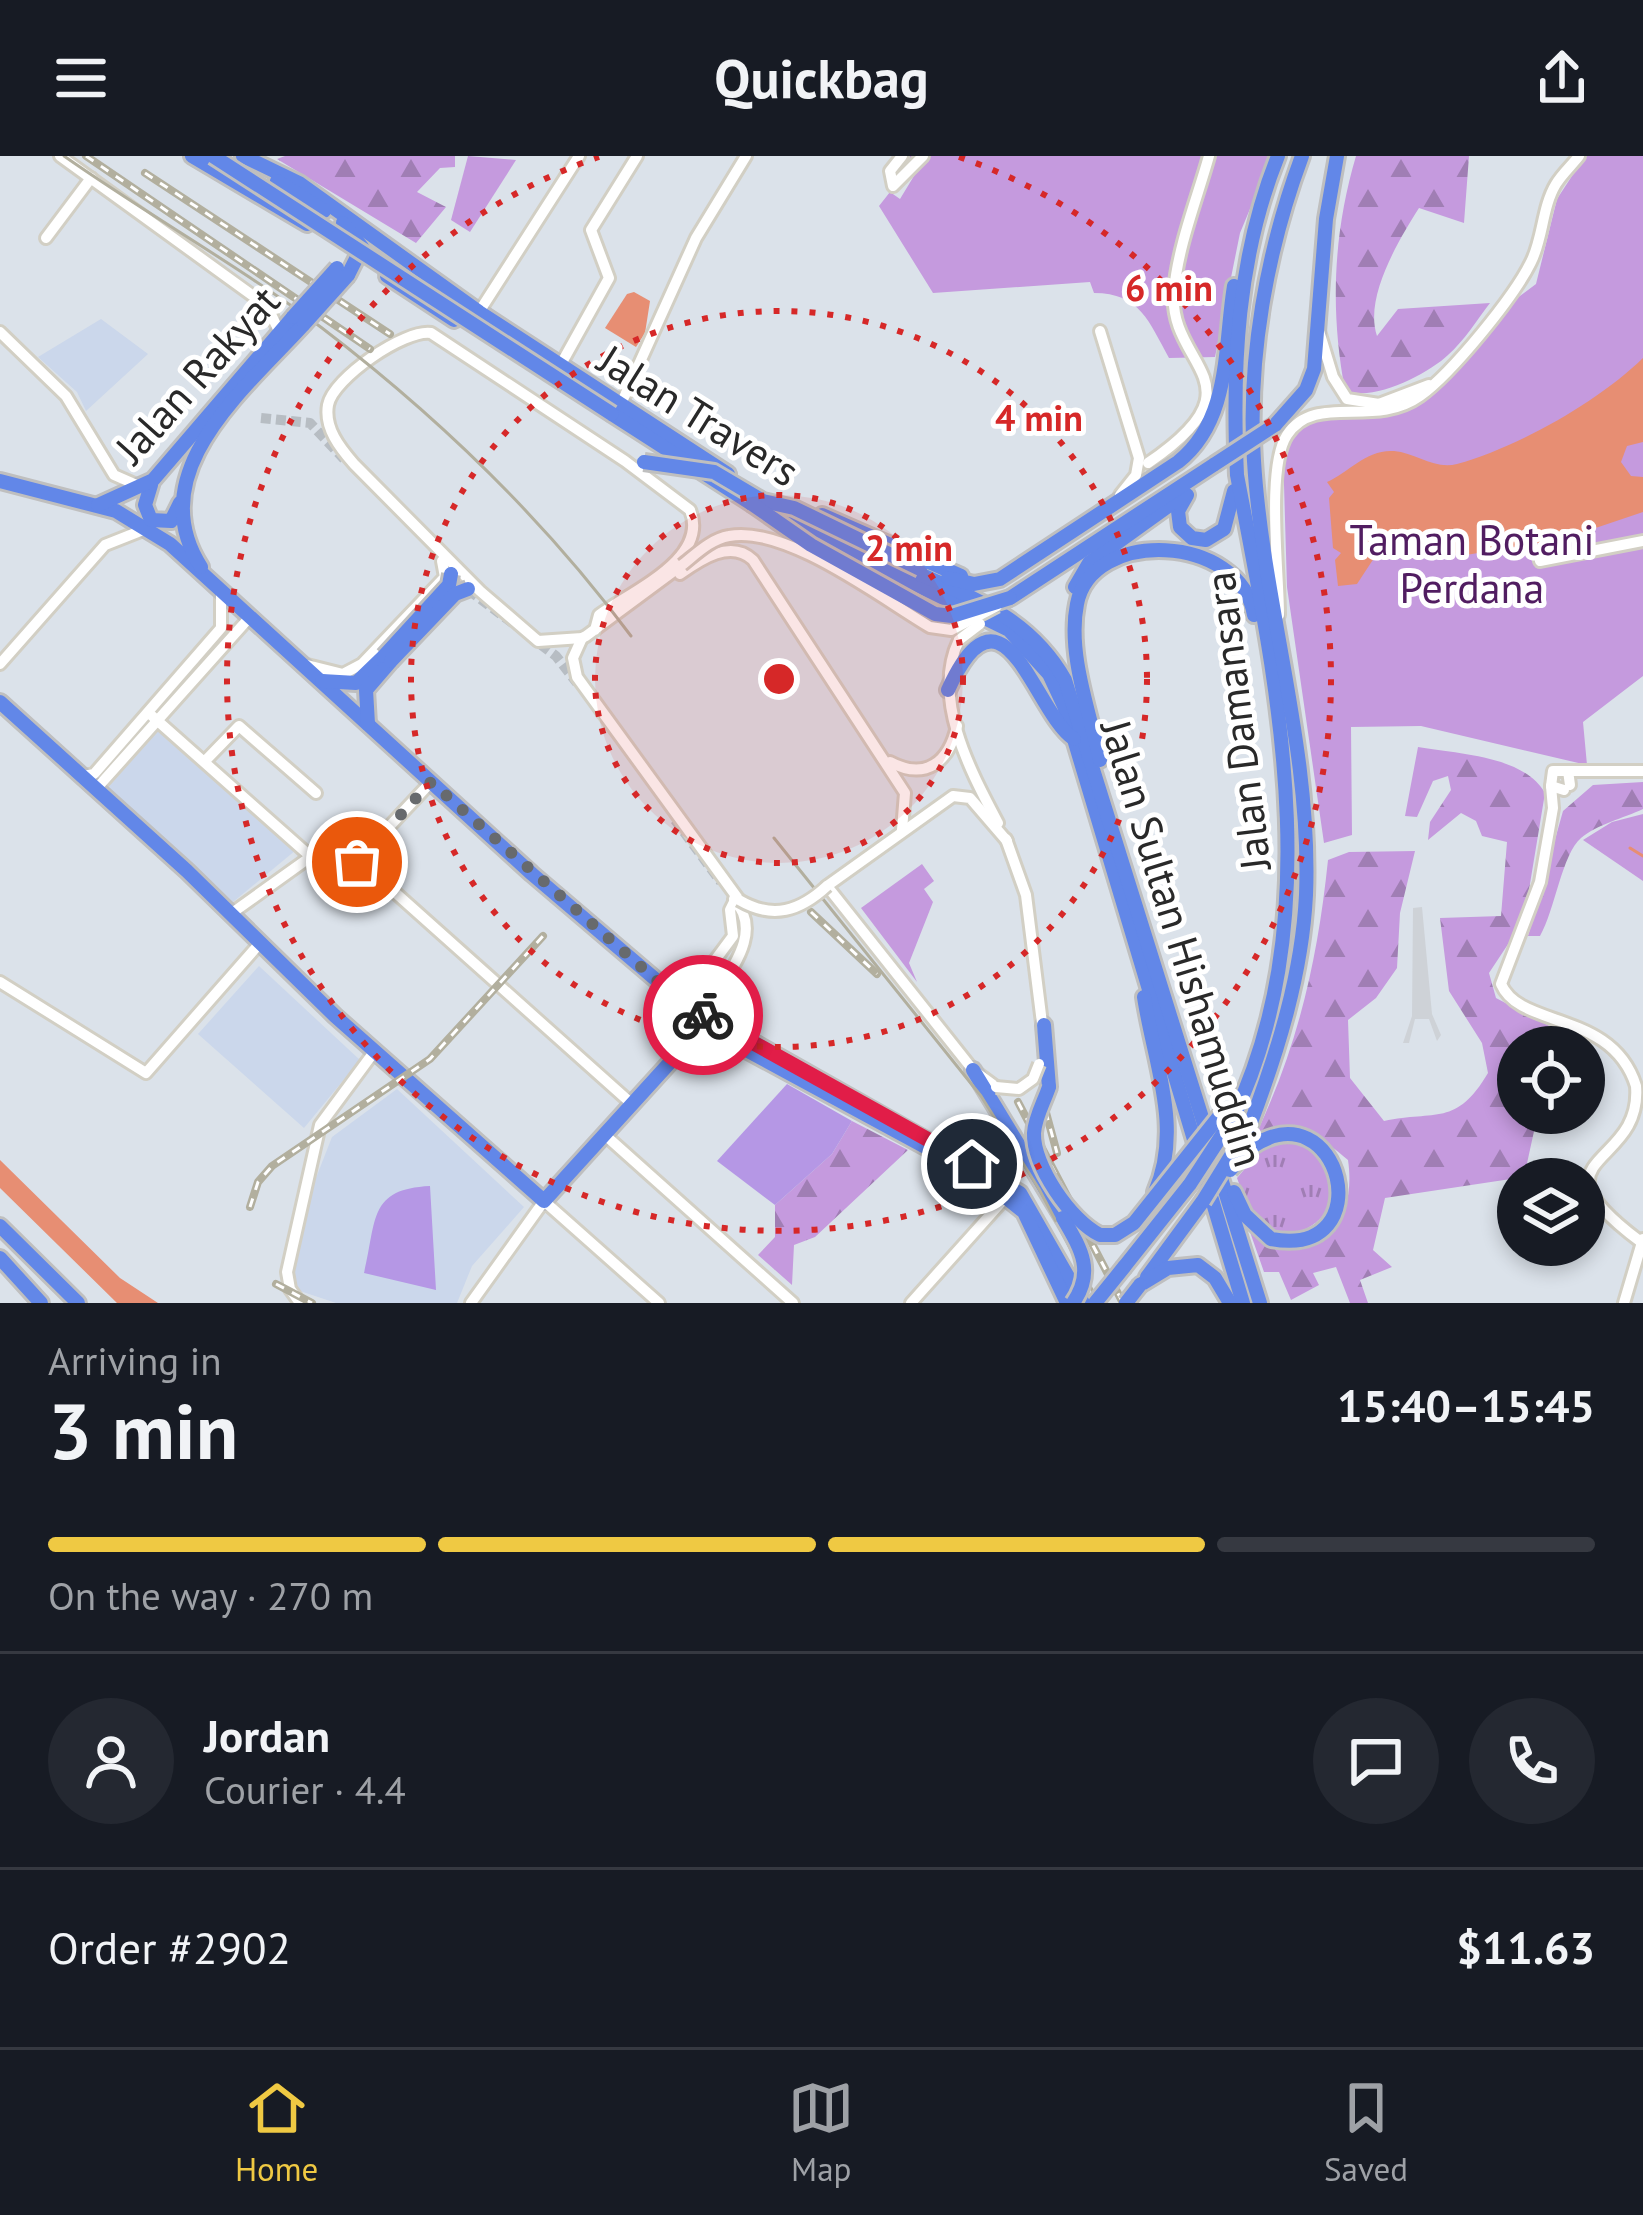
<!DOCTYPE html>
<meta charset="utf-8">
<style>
body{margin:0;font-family:"PT Sans",sans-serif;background:#242831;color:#f1f3f6;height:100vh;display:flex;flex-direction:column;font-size:45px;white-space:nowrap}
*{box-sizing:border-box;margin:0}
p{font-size:39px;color:#9ea1a6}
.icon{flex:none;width:66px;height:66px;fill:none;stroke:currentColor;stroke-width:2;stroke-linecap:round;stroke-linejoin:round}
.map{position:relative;height:1147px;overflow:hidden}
.side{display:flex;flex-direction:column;background:#171b24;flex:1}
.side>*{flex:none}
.buttons{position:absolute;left:1497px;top:870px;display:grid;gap:24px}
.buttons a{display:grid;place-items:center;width:108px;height:108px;border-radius:50%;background:#171b24;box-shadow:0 6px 18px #0003;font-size:60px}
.pin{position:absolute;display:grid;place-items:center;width:102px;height:102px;color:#fff;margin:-51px;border:6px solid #fff;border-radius:50%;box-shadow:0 3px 12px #0007}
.courier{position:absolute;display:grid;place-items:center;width:120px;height:120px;margin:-60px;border:9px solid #e11d48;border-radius:50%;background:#fff;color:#222;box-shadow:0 3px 15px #0007}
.overview em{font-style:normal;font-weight:700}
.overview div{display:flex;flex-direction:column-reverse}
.overview{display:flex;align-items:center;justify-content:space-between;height:204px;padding:0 48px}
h1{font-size:78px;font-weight:700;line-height:90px}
.bar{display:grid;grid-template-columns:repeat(4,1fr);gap:18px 12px;align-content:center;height:144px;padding:0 48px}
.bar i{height:15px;border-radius:9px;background:#363941}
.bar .on{background:#efc943}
.bar p{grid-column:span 4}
.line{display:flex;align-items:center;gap:30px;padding:0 48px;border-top:3px solid #363941}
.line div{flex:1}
.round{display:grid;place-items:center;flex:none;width:126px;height:126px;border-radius:63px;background:#242831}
header{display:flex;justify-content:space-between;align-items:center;height:156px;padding:0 48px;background:#171b24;font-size:54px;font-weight:700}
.tabs{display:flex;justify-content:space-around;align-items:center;height:168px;border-top:3px solid #363941;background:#171b24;font-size:33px;color:#9ea1a6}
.tabs a{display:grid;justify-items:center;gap:6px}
.tabs .on{color:#efc943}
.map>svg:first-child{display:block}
.education{fill:#cbd7eb}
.grass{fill:url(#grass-tufts)}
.forest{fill:url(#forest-firs)}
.park{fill:#c59ade}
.pitch{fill:#b597e5}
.plaza{fill:#ced2d7}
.water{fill:#e78e73}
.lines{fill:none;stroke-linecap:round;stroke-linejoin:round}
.stream{stroke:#e78e73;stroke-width:3}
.minor-tunnel{stroke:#b7bdc3;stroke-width:10;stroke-dasharray:10 5;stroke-linecap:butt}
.minor-casing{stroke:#d2cfc4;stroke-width:16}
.major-casing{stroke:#bfbfbf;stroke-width:20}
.minor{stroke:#fff;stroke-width:10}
.major{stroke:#6287e8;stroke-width:14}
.tram{stroke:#b2af9e;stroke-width:3}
.rail-casing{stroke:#b2af9e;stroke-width:8}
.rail{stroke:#fff;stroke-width:3;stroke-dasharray:9;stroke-linecap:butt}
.minor-bridge-casing{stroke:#d2cfc4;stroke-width:16;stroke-linecap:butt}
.major-bridge-casing{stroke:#bfbfbf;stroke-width:20;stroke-linecap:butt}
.minor-bridge{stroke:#fff;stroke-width:10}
.major-bridge{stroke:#6287e8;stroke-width:14}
.done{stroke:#676a6d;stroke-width:12;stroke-dasharray:0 21.6}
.route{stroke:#e11d48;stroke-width:15}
.ring{fill:none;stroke:#d62828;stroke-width:6;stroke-dasharray:6 12}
.labels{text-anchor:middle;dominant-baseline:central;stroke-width:10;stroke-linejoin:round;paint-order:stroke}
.street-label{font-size:42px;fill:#292929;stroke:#fff}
.park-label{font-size:42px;fill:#511d61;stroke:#fff}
.centre{fill:#d62828;stroke:#fff;stroke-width:6}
.ring-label{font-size:36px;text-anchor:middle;font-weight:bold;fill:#d62828;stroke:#fff;stroke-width:10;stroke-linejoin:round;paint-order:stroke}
</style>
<header><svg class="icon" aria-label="menu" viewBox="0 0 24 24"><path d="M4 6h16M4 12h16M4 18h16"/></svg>Quickbag<svg class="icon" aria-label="share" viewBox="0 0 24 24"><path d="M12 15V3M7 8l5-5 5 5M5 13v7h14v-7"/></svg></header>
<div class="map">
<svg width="1643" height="1147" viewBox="0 0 1643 1147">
<defs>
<pattern id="grass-tufts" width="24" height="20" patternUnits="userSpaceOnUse" patternTransform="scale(3)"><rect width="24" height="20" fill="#c59ade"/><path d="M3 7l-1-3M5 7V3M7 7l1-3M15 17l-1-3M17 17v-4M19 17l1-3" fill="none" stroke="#a07eb4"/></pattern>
<pattern id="forest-firs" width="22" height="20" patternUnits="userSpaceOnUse" patternTransform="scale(3)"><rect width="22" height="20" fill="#c59ade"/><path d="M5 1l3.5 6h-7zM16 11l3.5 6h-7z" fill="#a07eb4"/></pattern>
</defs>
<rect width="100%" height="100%" fill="#dbe2ea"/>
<g class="education">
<path d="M101 163 148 198 86 255 77 236 38 201Z"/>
<path d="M158 570 296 694 233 746 104 627Z"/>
<path d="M259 810 360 904 304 972 198 878Z"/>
<path d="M397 933 524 1051 472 1110 457 1147H336L291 1132 314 1027 332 981Z"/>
</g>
<path class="grass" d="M1293 985 1322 998 1336 1039C1322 1068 1304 1080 1272 1078L1250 1058 1237 1022 1264 990Z"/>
<g class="forest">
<path d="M285 0H455V11L440 12 417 36 446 51 416 87 277 3Z"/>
<path d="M1356 0H1469L1464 67 1419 52C1398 85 1364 142 1377 180L1398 153 1490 147C1477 164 1464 185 1448 199 1428 218 1372 247 1345 234 1330 155 1333 78 1356 0Z"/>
<path d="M1418 591C1457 598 1523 599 1545 637L1524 764 1489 817 1496 842 1557 874 1553 891H1518V957H1538L1524 1021 1385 1042 1373 1094 1392 1111 1360 1124 1368 1147H1350L1336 1111 1313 1117 1319 1129 1291 1144 1279 1116H1264L1250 1076C1314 1115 1358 1071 1348 1004 1318 979 1295 963 1257 976 1299 887 1318 801 1328 704L1349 696 1415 695 1400 757 1397 812 1376 842 1348 864 1350 922 1384 965C1436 954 1456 971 1488 917L1482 887 1449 835 1440 762 1501 760 1507 686 1482 680 1476 665 1461 657 1428 684 1430 666 1451 634 1448 620 1433 625 1417 661 1405 660Z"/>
<path d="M1643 626V653C1624 662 1596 669 1581 682 1562 698 1555 754 1540 780H1528L1563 655 1593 629Z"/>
<path d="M852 965 908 994 815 1081 794 1089 792 1129 758 1099 775 1081V1049L832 998Z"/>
</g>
<g class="park">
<path d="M468 0 516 4 470 76 451 64Z"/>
<path d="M909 0H1272L1240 77 1215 201 1169 202C1149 166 1140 137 1094 137L1090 126 933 137 879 50 890 36 900 43 917 15Z"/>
<path d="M1585 0H1643V520L1583 566 1587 609 1421 570 1351 571 1352 679 1324 687 1287 431 1283 295 1296 272 1325 259 1373 262 1426 241 1501 154 1536 128 1557 43Z"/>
<path d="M1643 658V725L1583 684 1612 666Z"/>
<path d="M922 708 934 725 924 733 933 746 909 807 917 826 861 752Z"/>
</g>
<g class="pitch">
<path d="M787 928 852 965 832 998 775 1049 717 1005Z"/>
<path d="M430 1030 436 1134 364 1117C377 1064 368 1033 430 1030Z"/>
</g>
<path class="plaza" d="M1422 751 1432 858 1441 879 1437 885 1429 863H1415L1409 887H1403L1412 860 1413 752Z"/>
<g class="water">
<path d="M634 136 650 145 645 177 636 191 605 172 627 138Z"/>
<path d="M1643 202V286L1627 290 1621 306 1631 320 1643 321V356L1563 383 1466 399 1380 393 1357 428 1338 430 1335 404 1341 397 1333 392 1329 342 1334 336 1327 326C1349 316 1367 293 1394 295 1416 297 1435 314 1457 308 1518 291 1598 246 1643 202Z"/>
<path d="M0 1004 120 1122 158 1147H117L0 1032Z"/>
</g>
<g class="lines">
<path class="stream" d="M1630 692 1643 700"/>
<g class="minor-tunnel">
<path d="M261 262 310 267 344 303"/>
<path d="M443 426 454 423 556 500 577 527"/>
<path d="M675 664 721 726"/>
</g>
<g class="minor-casing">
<g id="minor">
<path d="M60 0 267 150 280 177"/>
<path d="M902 0 890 15 893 30 923 0"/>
<path d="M46 82 91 22"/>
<path d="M479 156 579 0"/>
<path d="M1100 175 1139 302 1136 319 1120 339"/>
<path d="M1319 175 1333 221 1347 243 1379 248 1429 229"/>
<path d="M0 176 66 240 114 319 139 330"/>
<path d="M560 210 609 122 591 74 637 0"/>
<path d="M621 248 696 82 746 0"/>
<path d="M1148 307C1267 226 1167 211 1174 135 1178 90 1197 43 1209 0"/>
<path d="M1540 405 1643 385"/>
<path d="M680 418C701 403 731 383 753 404L905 637 902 674"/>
<path d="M1279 459C1279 416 1266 311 1287 279 1315 236 1374 273 1420 240 1452 217 1514 141 1531 106 1543 83 1542 51 1556 28 1562 18 1572 9 1579 0"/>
<path d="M595 474 599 459C632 435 710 402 690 354L625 305 431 177C405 173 333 222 328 249 324 272 340 292 354 308L480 435 538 485 582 482 586 480 682 409"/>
<path d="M582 482 573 502 577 521 739 744"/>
<path d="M959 484C931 542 970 614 998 667"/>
<path d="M0 508 105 389 148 372"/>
<path d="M307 509 343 518 362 508 445 421 442 405"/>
<path d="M151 559 310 700"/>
<path d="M205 605 239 570 316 637"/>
<path d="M890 606C926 625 949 606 957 570"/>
<path d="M1568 615H1643"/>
<path d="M83 620 94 618 221 472V437"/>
<path d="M1551 630 1553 652 1540 726 1501 828C1520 873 1612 854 1636 930 1643 1014 1523 998 1641 1086"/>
<path d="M97 632 249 462"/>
<path d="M1564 634 1551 630 1553 615H1568L1570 629"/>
<path d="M1006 683 1026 739 1043 875"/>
<path d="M357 705 431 626"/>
<path d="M232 757 327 689 343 690 632 948"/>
<path d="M0 826 146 917 260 787"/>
<path d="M697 855 701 823 733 780 730 754 735 744"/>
<path d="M704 859C720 824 768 781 734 743"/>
<path d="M996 931 973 914 827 730 953 640 970 642 1007 685"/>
<path d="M605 979 793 1147"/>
<path d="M300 1147 290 1133 287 1116 320 969 374 896"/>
<path d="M471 1147 544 1045 659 1147"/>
<path d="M911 1147 1007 1040"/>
<path d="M1624 1147 1643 1083"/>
</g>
</g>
<g class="major-casing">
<g id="major">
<path d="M192 0 307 68"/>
<path d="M243 0 299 27 479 156 728 318"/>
<path d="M277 25 324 55"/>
<path d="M343 67 362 91 348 119"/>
<path d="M387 120 454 164"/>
<path d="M612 258 752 348 1009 474 1049 518 1064 550 1243 1147"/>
<path d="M1275 269 1306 234 1314 213 1326 63 1337 0"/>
<path d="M0 325 116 355 170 388 532 718 682 846 1020 1037 1083 1147"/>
<path d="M151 329 145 349 151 364 171 365 180 347"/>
<path d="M1187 339 1178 355 1180 371 1192 382 1206 384 1224 373 1234 335"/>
<path d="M98 349 153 324 293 161"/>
<path d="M822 359 961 420"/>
<path d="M201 411C140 316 246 232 304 168"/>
<path d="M906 412C970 441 1029 460 1065 524L1260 1147"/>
<path d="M948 422 974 428 1000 423 1178 306C1231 264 1224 191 1234 130"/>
<path d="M1075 431 1089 407 1185 338"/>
<path d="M1010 442 1215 308"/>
<path d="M322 525 356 527 384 500"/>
<path d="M948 534C1004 411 1034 557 1074 583"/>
<path d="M0 546 187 715 335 860 544 1045 694 880"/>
<path d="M368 568 366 534 391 505"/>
<path d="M1100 604C1090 557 1067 497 1077 448 1091 372 1240 377 1254 459"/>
<path d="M1144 841C1154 907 1183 972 1155 1036"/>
<path d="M1044 869 1049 931"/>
<path d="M694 880 713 876 933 995"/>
<path d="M973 914 1063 1062"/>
<path d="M1233 962C1329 759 1277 530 1237 319 1232 210 1237 102 1278 0"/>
<path d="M1250 969C1278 895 1302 818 1306 739 1312 592 1263 450 1254 305 1247 203 1267 94 1302 0"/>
<path d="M993 1031 1024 1056 1067 1147"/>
<path d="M1234 1036 1245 1059 1271 1083C1383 1104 1341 929 1250 992"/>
<path d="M0 1070 78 1147"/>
<path d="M0 1102 41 1147"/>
<path d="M1124 1111 1190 1028"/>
<path d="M1147 1121 1203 1045"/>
<path d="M1140 1129 1168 1112 1198 1109 1215 1122 1230 1147"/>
</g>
</g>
<use href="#minor" class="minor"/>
<use href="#major" class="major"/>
<g class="tram">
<path d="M64 0C148 59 239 110 322 172 437 260 544 363 631 480"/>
<path d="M774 682 981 940 1039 1033 1099 1147"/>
</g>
<g class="rail-casing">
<g id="rail">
<path d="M86 0 370 193"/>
<path d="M145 17 390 178"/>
<path d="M811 756 877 818"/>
<path d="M1041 938 1057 997"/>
<path d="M1018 946 1123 1147"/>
<path d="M250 1051 258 1026 272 1010 430 903 543 780"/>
<path d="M276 1128 312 1147"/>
</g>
</g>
<use href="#rail" class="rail"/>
<g class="minor-bridge-casing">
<g id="minor-bridge">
<path d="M682 409C696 398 711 383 729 380 786 369 881 442 930 471L951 474 997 450"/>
<path d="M959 484 980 468"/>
<path d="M739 744C773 764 800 755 827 730"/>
<path d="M996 931 1019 933 1033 923 1039 908"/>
</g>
</g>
<g class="major-bridge-casing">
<g id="major-bridge">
<path d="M213 0 612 258"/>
<path d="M293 161 337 112"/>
<path d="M304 168 348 119"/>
<path d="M644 306 714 316 763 345 794 352 920 413"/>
<path d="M1215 308 1275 269"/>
<path d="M752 348 811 389 935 458 952 460 1010 442"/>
<path d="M384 500 449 429 451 418"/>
<path d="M391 505 455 438 468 433"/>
<path d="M1049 931C1044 946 1035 961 1034 977 1033 1010 1071 1065 1100 1079H1115L1134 1067 1221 958"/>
<path d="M1230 1014 1250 992"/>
<path d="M1190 1028 1233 962"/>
<path d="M1203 1045 1250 969"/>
<path d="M1063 1062C1081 1093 1095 1115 1073 1147"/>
<path d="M1095 1147 1124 1111"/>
<path d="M1126 1147 1140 1129"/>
</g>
</g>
<use href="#minor-bridge" class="minor-bridge"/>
<use href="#major-bridge" class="major-bridge"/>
</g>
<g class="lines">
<path class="done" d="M357 706 431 626 664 831 703 859"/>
<path class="route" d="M703 859 972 1008"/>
</g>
<circle cx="779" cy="523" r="184" fill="#d62828" fill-opacity=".12"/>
<g class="ring">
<circle cx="779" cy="523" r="184"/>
<circle cx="779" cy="523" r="368"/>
<path d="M959 1A552 552 0 1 1 599 1"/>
</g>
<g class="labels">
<g class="street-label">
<text transform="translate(197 218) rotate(-48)">Jalan Rakyat</text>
<text transform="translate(699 259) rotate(32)">Jalan Travers</text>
<text transform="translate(1237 565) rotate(-97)">Jalan Damansara</text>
<text transform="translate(1183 787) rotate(73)">Jalan Sultan Hishamuddin</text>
</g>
<g class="park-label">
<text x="1472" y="383">Taman Botani<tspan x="1472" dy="48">Perdana</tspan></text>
</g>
</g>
<circle cx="779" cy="523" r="18" class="centre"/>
<g class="ring-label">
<text x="1169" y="145">6 min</text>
<text x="1039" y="275">4 min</text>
<text x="909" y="405">2 min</text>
</g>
</svg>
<div class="buttons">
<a><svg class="icon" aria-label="locate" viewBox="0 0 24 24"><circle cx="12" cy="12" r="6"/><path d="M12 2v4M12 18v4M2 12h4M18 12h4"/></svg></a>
<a><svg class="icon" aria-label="layers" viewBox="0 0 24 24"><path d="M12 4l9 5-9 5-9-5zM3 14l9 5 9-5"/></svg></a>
</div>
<div class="pin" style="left:357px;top:706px;background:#ea580c"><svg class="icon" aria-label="bag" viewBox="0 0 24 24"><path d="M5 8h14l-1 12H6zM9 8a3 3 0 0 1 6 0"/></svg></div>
<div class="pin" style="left:972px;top:1008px;background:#1f2937"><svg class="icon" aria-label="home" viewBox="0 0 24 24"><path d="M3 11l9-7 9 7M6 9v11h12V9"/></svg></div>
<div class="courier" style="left:703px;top:859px"><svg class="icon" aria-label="bike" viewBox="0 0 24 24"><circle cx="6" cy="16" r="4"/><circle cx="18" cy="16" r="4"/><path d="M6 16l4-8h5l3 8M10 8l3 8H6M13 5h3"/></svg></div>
</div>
<section class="side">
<div class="overview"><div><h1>3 min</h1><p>Arriving in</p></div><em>15:40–15:45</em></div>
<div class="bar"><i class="on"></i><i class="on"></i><i class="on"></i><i></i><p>On the way · 270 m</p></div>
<div class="line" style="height:216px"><a class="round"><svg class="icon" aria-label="person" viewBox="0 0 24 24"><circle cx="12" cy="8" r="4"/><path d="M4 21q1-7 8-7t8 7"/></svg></a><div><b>Jordan</b><p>Courier · 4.4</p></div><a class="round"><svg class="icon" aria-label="chat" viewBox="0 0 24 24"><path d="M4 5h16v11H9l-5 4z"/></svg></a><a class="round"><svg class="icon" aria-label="phone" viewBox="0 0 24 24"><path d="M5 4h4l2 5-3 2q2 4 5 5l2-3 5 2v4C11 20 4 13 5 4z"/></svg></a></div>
<div class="line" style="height:156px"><div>Order #2902</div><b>$11.63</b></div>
</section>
<nav class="tabs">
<a class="on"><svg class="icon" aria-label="home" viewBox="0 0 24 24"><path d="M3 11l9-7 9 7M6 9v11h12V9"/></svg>Home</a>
<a><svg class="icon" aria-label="map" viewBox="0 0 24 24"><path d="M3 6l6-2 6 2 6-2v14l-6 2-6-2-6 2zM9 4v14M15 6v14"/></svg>Map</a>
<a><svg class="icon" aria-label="saved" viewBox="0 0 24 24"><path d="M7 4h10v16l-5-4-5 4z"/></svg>Saved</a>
</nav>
